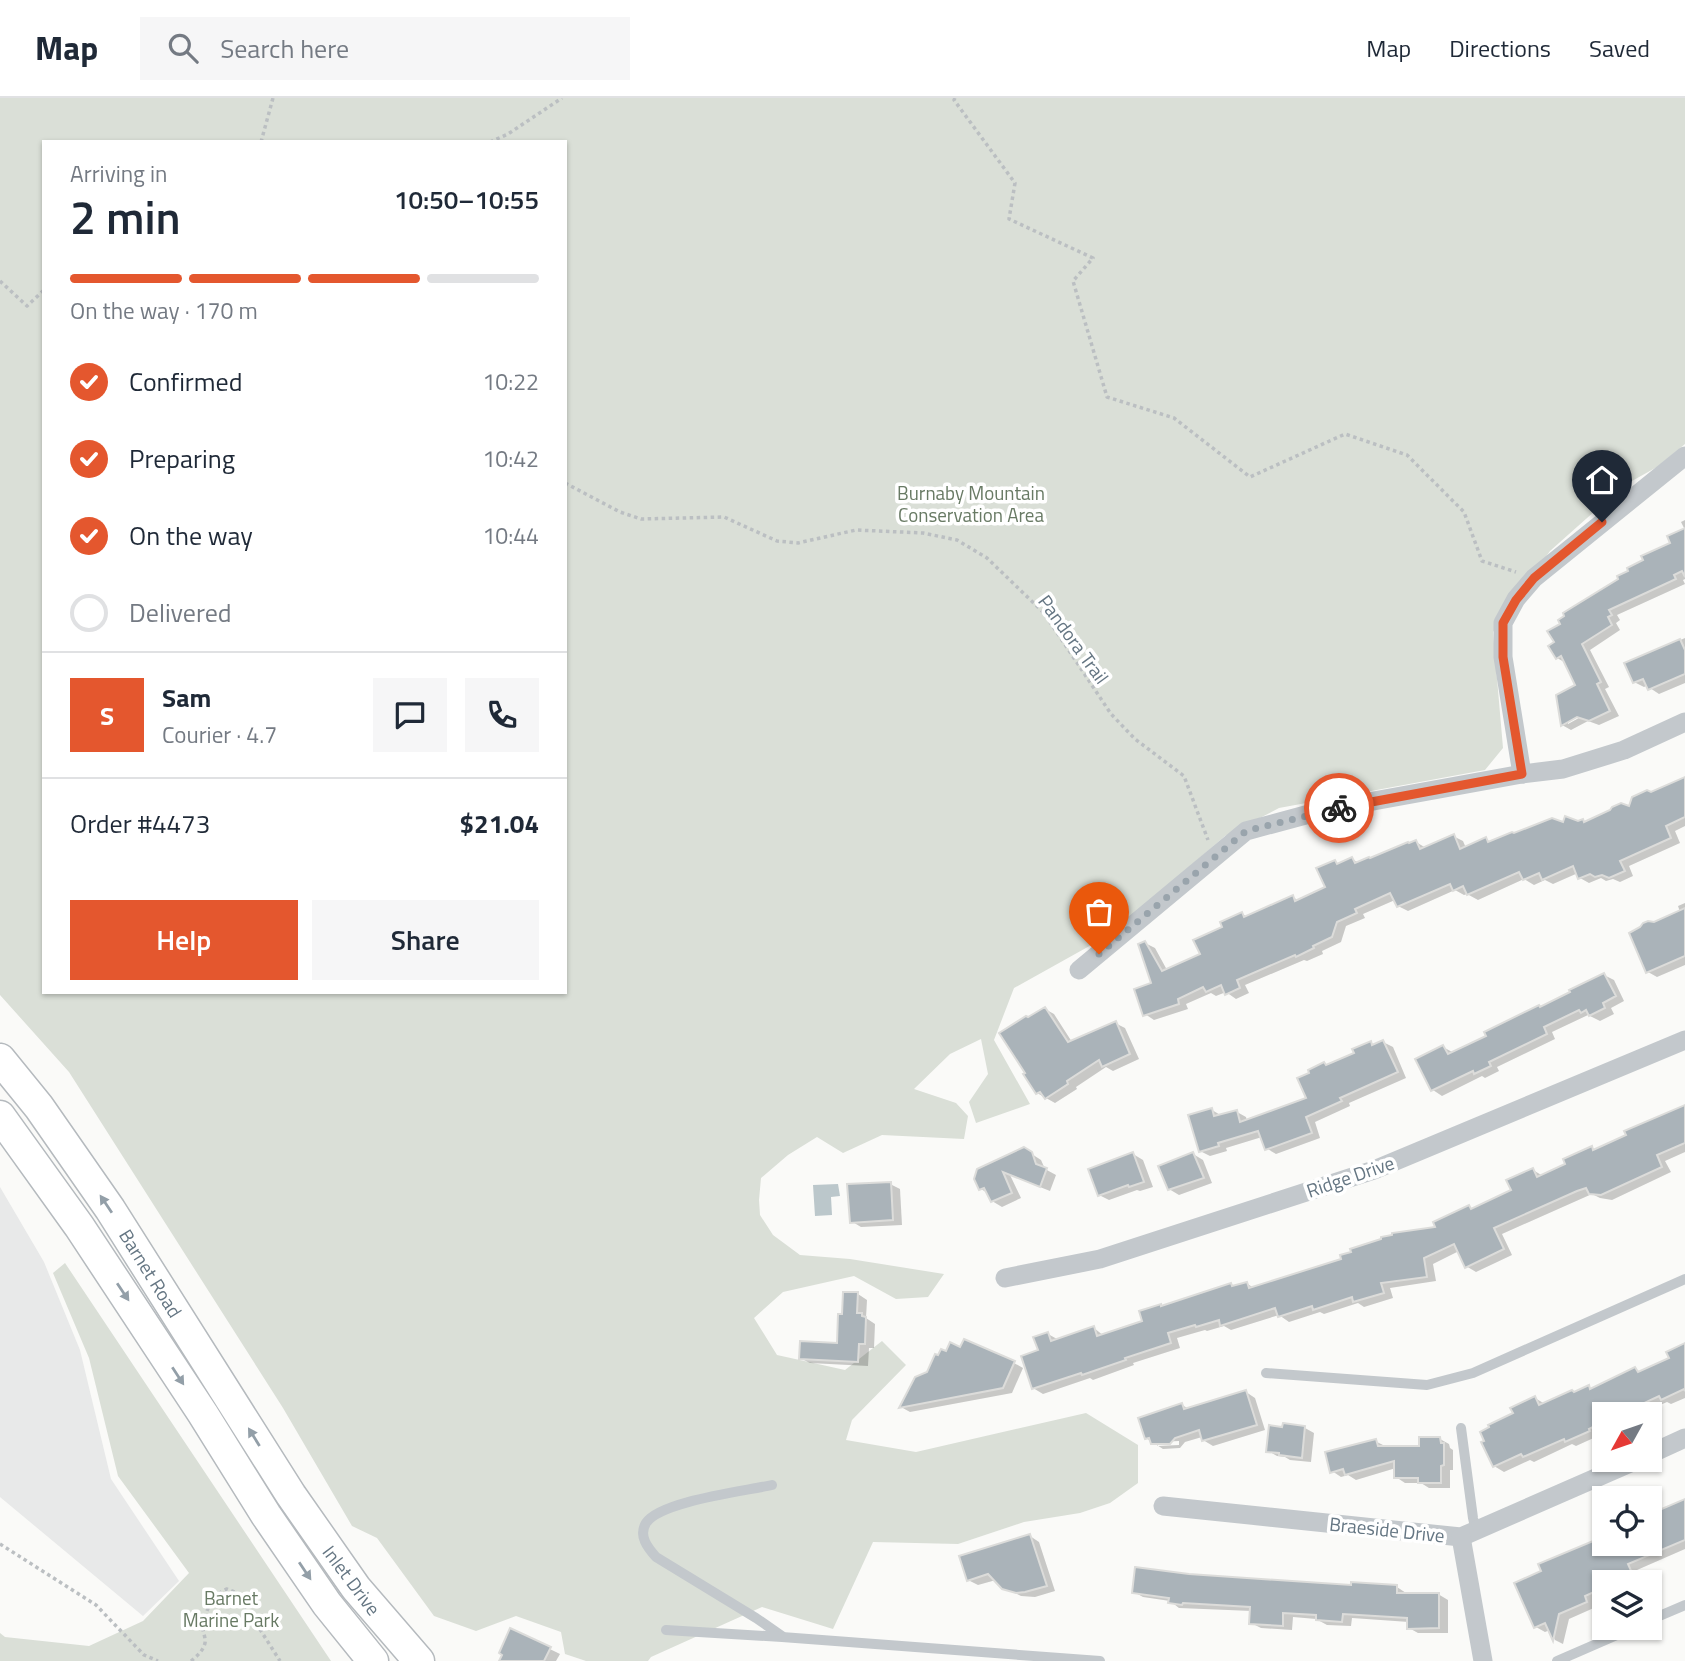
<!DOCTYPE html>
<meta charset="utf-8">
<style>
body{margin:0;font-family:"Titillium Web",sans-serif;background:#f6f6f7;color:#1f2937;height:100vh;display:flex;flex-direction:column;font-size:26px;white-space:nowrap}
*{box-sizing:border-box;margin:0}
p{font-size:23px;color:#747a83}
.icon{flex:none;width:38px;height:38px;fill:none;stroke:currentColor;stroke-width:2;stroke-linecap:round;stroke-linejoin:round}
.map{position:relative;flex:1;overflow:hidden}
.side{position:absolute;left:42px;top:42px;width:525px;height:854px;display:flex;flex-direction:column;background:#fff;border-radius:0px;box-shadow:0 2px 5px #0004}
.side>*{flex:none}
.needle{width:46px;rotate:230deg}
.fabs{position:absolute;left:1592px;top:1304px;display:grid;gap:14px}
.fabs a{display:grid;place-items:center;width:70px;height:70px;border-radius:0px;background:#fff;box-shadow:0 2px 5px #0004;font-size:35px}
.pin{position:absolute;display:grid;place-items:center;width:60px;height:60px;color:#fff;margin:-72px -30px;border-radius:50% 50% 50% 0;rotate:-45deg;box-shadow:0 0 7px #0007}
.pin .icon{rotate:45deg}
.courier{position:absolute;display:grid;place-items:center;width:70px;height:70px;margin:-35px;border:5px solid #e4572e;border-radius:50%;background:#fff;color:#222;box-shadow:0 2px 9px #0007}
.head em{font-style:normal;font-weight:600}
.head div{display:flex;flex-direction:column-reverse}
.head{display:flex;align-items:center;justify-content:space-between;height:119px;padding:0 28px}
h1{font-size:46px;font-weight:600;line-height:52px}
.bar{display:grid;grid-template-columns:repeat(4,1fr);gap:10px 7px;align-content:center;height:84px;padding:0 28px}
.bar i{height:9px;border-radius:5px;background:#e0e1e3}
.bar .active{background:#e4572e}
.bar p{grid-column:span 4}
.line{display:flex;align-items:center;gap:18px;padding:0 28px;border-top:2px solid #e0e1e3}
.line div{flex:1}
.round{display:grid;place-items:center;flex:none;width:74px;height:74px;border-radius:0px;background:#f6f6f7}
ol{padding:0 28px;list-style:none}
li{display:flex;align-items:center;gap:21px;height:77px}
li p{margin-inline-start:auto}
li .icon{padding:7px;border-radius:50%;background:#e4572e;color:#fff;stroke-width:4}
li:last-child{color:#747a83}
li i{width:38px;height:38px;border:4px solid #e0e1e3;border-radius:50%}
.button{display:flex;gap:14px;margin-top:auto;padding:14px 28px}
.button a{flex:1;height:80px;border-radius:0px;background:#e4572e;color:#fff;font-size:28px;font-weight:600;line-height:80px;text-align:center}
.button a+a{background:#f6f6f7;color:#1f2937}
header{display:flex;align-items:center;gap:42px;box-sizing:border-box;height:98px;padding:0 35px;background:#fff;border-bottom:2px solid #e0e1e3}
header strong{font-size:33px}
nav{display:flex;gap:38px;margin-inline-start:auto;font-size:24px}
.search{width:490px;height:63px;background:#f6f6f7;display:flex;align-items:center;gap:18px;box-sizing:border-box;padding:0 24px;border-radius:0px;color:#747a83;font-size:26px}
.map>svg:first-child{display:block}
.built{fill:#e8e9e9}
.green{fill:#dadfd7;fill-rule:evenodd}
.water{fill:#bbc7cb}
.shadow{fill:#0003;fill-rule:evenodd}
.building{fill:#aab3b9;stroke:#dcdcda;stroke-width:2}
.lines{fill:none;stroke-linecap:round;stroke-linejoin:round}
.primary-casing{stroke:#b5babe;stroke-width:33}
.path{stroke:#bbbfc2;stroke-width:3.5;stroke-dasharray:3.5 3.5;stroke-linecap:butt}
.service{stroke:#c3c8cc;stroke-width:10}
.minor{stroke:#c3c8cc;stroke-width:19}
.primary{stroke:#fff;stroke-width:30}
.oneway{fill:#939fa8}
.done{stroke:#99a4ac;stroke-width:7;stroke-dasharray:0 12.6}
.route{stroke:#e4572e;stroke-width:9}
.labels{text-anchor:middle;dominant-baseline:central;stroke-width:7;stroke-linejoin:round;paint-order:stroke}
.park-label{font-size:19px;fill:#687a64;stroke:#fff}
.street-label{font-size:19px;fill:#657683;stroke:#fff}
</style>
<header>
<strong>Map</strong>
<div class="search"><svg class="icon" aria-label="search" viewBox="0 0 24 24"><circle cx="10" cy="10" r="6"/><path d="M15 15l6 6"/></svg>Search here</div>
<nav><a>Map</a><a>Directions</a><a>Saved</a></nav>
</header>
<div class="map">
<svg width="1685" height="1563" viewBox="0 0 1685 1563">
<rect width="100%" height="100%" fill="#fafaf8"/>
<path class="built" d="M0 1089 44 1164 80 1252 111 1381 179 1483 143 1518 0 1399Z"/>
<g class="green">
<path d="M0 0H1685V346L1657 369 1623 388 1550 453 1493 534 1503 650 1485 672 1279 710 1225 738 1111 836 1014 890 994 942 1030 1006 976 1025 969 1004 988 976 981 941 950 956 914 991 956 1005 968 1018 964 1041 882 1037 843 1055 817 1039 788 1057 761 1080 759 1102 760 1117 773 1137 800 1157 850 1161 944 1176 928 1199 896 1201 854 1178 783 1194 754 1220 777 1257 845 1272 882 1243 906 1267 852 1322 846 1342 916 1354 1086 1315 1138 1347V1385L1110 1405 1080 1415 1024 1424 958 1446 873 1444 833 1531 762 1509 651 1559 648 1563H586L565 1556 561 1534 516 1518 476 1533 434 1518 377 1440 352 1428 283 1310 69 974 0 897ZM44 44H565V894H44Z"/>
<path d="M65 1165 331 1563H0V1535L5 1539 89 1548 143 1523 189 1475 118 1378 89 1260 53 1175Z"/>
</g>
<path class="water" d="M838 1086 840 1098 831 1099 832 1117 815 1118 813 1087Z"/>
<g class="shadow">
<path d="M1685 422V481L1683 482 1685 486 1617 517 1620 522 1616 525 1620 532 1590 552 1609 589 1605 591 1619 618 1599 627 1588 623 1571 632 1562 627 1577 588 1566 565 1557 560 1556 545 1563 526 1620 482 1672 445 1685 432 1681 424ZM1584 613 1586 616 1568 626V622Z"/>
<path d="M1685 540V585L1659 596 1650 590 1648 587 1644 589 1634 584 1626 566Z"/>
<path d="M1685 680V728L1675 733 1680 745 1629 768 1633 778 1620 784 1613 781 1606 783 1601 780 1589 785 1580 780 1578 775 1553 786 1545 782 1534 787 1524 781 1478 802 1467 796 1464 797 1455 792 1408 813 1398 808 1395 802 1363 816 1365 820 1346 828 1341 844 1322 853 1323 856 1307 863 1304 862 1245 887 1249 895 1236 901 1226 894 1216 898 1211 895 1186 906 1188 911 1154 922 1145 916 1153 886 1145 845 1155 850 1167 872 1202 857 1225 830 1242 816 1248 819 1293 799 1299 803 1327 790 1335 764 1340 766 1352 761 1359 765 1416 744 1426 750 1453 738 1463 743 1466 750 1486 741 1492 745 1564 726 1578 725 1583 723 1587 725 1630 710 1651 696Z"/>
<path d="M1685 805V867L1657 879 1648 874 1654 826 1680 814 1678 808Z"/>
<path d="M1604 877 1614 882 1624 903 1611 910 1614 916 1600 923 1588 917 1552 934 1555 941 1497 969 1499 973 1485 980 1482 978 1442 998 1433 992 1443 949 1454 955Z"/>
<path d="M1045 911 1054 916 1072 944 1115 925 1125 930 1139 961 1113 973 1106 969 1076 989 1077 991 1055 1005 1037 995 1029 921Z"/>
<path d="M1383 944 1393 949 1406 980 1349 1005 1350 1008 1315 1024 1320 1040 1276 1056 1266 1050 1262 1039 1226 1050 1227 1053 1210 1058 1200 1053 1212 1012 1222 1018 1237 1014 1246 1019 1247 1023 1309 1001 1328 968 1356 955 1371 945 1374 947Z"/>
<path d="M1685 1009V1054L1665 1063 1671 1074 1612 1102 1600 1100 1592 1096 1502 1136 1512 1157 1476 1174 1466 1168 1459 1153 1433 1166 1436 1183 1390 1190 1393 1200 1364 1209 1358 1205 1324 1216 1320 1214 1289 1224 1279 1217 1231 1232 1224 1228 1207 1233 1205 1232 1177 1240 1180 1250 1133 1265 1134 1267 1093 1282 1090 1280 1043 1296 1033 1290 1040 1253 1048 1236 1057 1241 1094 1230 1104 1238 1144 1225 1160 1208 1164 1209 1231 1187 1235 1189 1246 1185 1254 1190 1438 1131 1469 1109 1474 1112 1513 1093 1533 1072 1543 1078 1567 1067 1592 1050 1596 1052Z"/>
<path d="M1024 1051 1041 1062 1045 1071 1056 1077 1050 1093 1010 1077 1021 1100 1002 1109 992 1103 989 1096 981 1091Z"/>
<path d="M1133 1056 1143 1062 1153 1089 1140 1093 1137 1092 1109 1102 1099 1097Z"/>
<path d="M1193 1056 1203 1062 1212 1085 1179 1097 1169 1091Z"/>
<path d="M890 1086 900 1091 902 1127 861 1129 851 1123Z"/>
<path d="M858 1196 867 1202 866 1220 875 1226 874 1250H869L868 1268 810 1265 800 1260 838 1247 844 1218Z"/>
<path d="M1685 1247V1300L1671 1306 1667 1304 1640 1316H1605V1332L1597 1336 1598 1338 1576 1348 1572 1346 1534 1364 1530 1362 1504 1374 1494 1368 1515 1316 1535 1300 1545 1306 1589 1289 1592 1292 1635 1271 1641 1274 1671 1261Z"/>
<path d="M1014 1265 1023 1270 1012 1295 910 1314 901 1309 928 1276Z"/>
<path d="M1246 1294 1255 1300 1265 1332 1213 1348 1203 1342 1202 1339 1185 1344 1180 1350 1163 1351 1146 1340 1182 1307 1189 1311ZM1179 1343V1347L1158 1348V1344Z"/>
<path d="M1305 1330 1314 1335 1311 1364 1290 1362 1285 1359 1277 1358 1268 1353Z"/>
<path d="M1440 1341 1449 1346 1450 1350 1453 1352V1372H1450V1390H1429L1421 1385H1405L1396 1379V1370L1356 1382 1348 1377 1341 1379 1332 1373 1375 1343 1385 1348 1420 1349Z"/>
<path d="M1685 1403V1451L1637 1472 1641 1480 1632 1484H1605V1498L1593 1503 1596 1509 1569 1521 1563 1546 1555 1542 1550 1532 1545 1534 1536 1529 1605 1446H1650V1413L1655 1416Z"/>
<path d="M1030 1438 1039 1444 1055 1493 1035 1499 1021 1498 1003 1489 996 1482 978 1487 968 1482Z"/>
<path d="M1188 1478 1353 1489H1397L1406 1495V1497L1438 1496 1448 1502V1535H1418L1409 1530V1524L1352 1520 1351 1528 1327 1527 1316 1521 1293 1519 1292 1532 1261 1530 1251 1525 1252 1513 1179 1510 1170 1503 1143 1499 1134 1494Z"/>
<path d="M511 1532 560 1556 556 1563H501Z"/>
</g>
<g class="building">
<path d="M1685 430V479L1682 473 1674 477 1676 481 1609 512 1612 517 1608 519 1612 527 1582 546 1601 584 1597 586 1610 613 1589 623 1577 619 1561 628 1556 597 1575 587 1561 558 1556 561 1548 548 1554 544 1547 533 1560 526 1558 522 1564 518 1563 515 1618 481 1617 478 1628 473 1627 470 1643 462 1641 458 1670 445 1667 438Z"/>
<path d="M1680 541 1685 552V576L1648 592 1643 581 1633 585 1624 565Z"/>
<path d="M1685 679V719L1666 728 1671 740 1620 763 1625 773 1609 780 1602 777 1595 779 1590 776 1578 781 1573 768 1542 782 1539 775 1523 782 1519 774 1467 797 1463 788 1453 793 1450 786 1397 809 1390 795 1355 811 1357 815 1337 824 1332 839 1313 848 1314 850 1296 859 1295 857 1237 882 1240 890 1225 897 1221 887 1206 894 1203 889 1178 901 1179 906 1143 918 1134 891 1151 885 1138 846 1145 843 1162 873 1200 856 1193 842 1222 829 1220 824 1242 814 1244 819 1293 797 1295 803 1325 789 1316 770 1335 762 1337 766 1352 759 1355 765 1369 759 1370 760 1408 744 1409 745 1416 742 1420 751 1454 736 1460 751 1486 739 1488 744 1512 734 1514 735 1552 720 1563 724 1565 718 1578 723 1583 721 1584 724 1610 712 1612 709 1621 705 1629 708 1632 699 1647 692 1651 694Z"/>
<path d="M1685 810V858L1646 875 1629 835 1640 829 1643 825 1648 823 1654 824Z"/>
<path d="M1604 875 1616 898 1603 905 1605 910 1589 918 1586 912 1581 915 1579 912 1544 929 1547 936 1489 964 1491 968 1474 976 1473 973 1431 993 1415 961 1443 947 1448 956 1486 938 1484 934 1539 907 1540 909 1570 894 1569 892Z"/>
<path d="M1045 909 1068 944 1116 923 1130 956 1102 969 1099 962 1067 983 1068 986 1045 1001 1040 994 1036 996 1023 976 1025 975 999 935 1026 918 1028 919Z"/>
<path d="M1383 942 1398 974 1340 1000 1342 1003 1306 1019 1312 1035 1265 1052 1258 1033 1218 1045 1219 1048 1199 1054 1188 1017 1212 1010 1214 1018 1237 1012 1240 1024 1306 1000 1297 980 1309 975 1308 972 1324 964 1326 967 1354 955 1352 951 1371 943 1372 947Z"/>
<path d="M1685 1007V1045L1657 1057 1662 1069 1601 1097 1589 1096 1586 1090 1577 1093 1494 1130 1504 1151 1465 1170 1454 1146 1424 1160 1427 1179 1381 1185 1384 1195 1353 1204 1352 1199 1313 1212 1312 1208 1278 1219 1275 1210 1220 1228 1219 1222 1196 1229 1195 1227 1168 1235 1171 1245 1125 1260 1126 1262 1082 1277 1081 1275 1032 1291 1021 1258 1038 1252 1033 1239 1048 1234 1051 1243 1094 1228 1097 1238 1142 1223 1139 1213 1161 1206V1208L1231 1185 1232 1188 1247 1184 1249 1190 1341 1161 1340 1157 1351 1154 1350 1151 1381 1141V1139L1392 1137V1135L1435 1129 1433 1124 1469 1107 1471 1111 1511 1092 1506 1082 1533 1070 1537 1079 1565 1066 1563 1061 1592 1048 1593 1052 1626 1037 1624 1033Z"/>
<path d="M1024 1049 1032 1054 1036 1066 1047 1070 1040 1089 1003 1074 1012 1095 991 1104 984 1090 979 1092 974 1081 977 1071Z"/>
<path d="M1133 1054 1144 1084 1129 1089 1128 1087 1098 1098 1088 1071Z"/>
<path d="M1193 1054 1204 1080 1168 1092 1158 1068Z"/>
<path d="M891 1084 893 1122 850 1125 847 1086Z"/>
<path d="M843 1194H858L857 1215H862V1218L866 1219 865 1246H859L858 1264 799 1261 800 1243 837 1245 838 1216H842Z"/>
<path d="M964 1241 1015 1263 1003 1290 899 1310 915 1279 927 1274 935 1256 938 1257 941 1251 946 1253 950 1244 960 1249Z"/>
<path d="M1685 1245V1293L1684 1291 1661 1302 1659 1298 1621 1316H1605V1323L1589 1331 1590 1333 1565 1344 1564 1341 1523 1359 1521 1356 1493 1369 1481 1344 1484 1343 1480 1334 1489 1329 1488 1327 1513 1315 1510 1310 1535 1298 1539 1307 1572 1292 1574 1294 1589 1287 1590 1291 1635 1269 1638 1274 1669 1260 1666 1254Z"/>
<path d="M1246 1292 1257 1327 1202 1343 1199 1332 1175 1340 1170 1346H1151L1149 1340 1145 1341 1138 1320 1182 1305 1184 1311Z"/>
<path d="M1283 1325 1305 1328 1302 1360 1279 1357V1355L1266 1354 1269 1327 1282 1329Z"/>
<path d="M1419 1339H1440L1441 1345H1444V1367L1441 1368V1385H1418V1380H1394V1363L1345 1377 1343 1371 1330 1375 1325 1354 1376 1341 1378 1348H1419Z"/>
<path d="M1685 1401V1442L1628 1466 1636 1484H1605V1489L1585 1498 1587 1504 1559 1516 1553 1543 1545 1525 1534 1530 1514 1485 1541 1473 1538 1466 1605 1438V1446H1650V1416Z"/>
<path d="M1030 1436 1047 1488 1025 1494 1016 1495 1002 1491 988 1476 967 1483 959 1458Z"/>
<path d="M1135 1469 1189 1476 1351 1487V1484L1397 1487V1495H1439V1530L1407 1531V1520L1343 1516 1342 1524 1316 1522V1517L1283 1515V1528L1249 1526 1250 1509 1183 1505 1182 1507 1168 1505 1169 1500 1132 1495Z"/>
<path d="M510 1530 551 1549 544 1563H499L502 1557 499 1555Z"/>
</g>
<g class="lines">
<g class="primary-casing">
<g id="primary">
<path d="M0 961 39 1009 110 1111 291 1397 356 1490 419 1563"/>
<path d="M0 1018 79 1128 203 1316 266 1417 327 1506 373 1563"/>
</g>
</g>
<g class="path">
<path d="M955 0 954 2 1015 85 1009 121 1093 160 1073 183 1107 299 1174 320 1250 379 1345 336 1407 357 1464 414 1482 463 1516 474"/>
<path d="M261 44 273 0"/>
<path d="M490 44 508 36 562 0"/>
<path d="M0 183 27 208 44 192"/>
<path d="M565 385 620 414 641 421 724 419 777 443 798 445 856 432 923 435 957 442 987 460 1044 515 1111 616 1135 641 1184 678 1208 742"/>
<path d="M0 1446 96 1507 144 1557 158 1563"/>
<path d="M191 1563C197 1558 203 1553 205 1545 206 1539 202 1533 203 1528 205 1513 213 1496 227 1491L237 1495 280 1563"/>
</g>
<g class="service">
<path d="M1266 1275 1427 1287 1473 1275 1685 1181"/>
<path d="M1461 1330 1473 1420 1476 1433"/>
<path d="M772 1387C746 1393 660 1403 646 1425 638 1438 648 1450 656 1459L756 1520 782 1538"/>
<path d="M1650 1522 1685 1507"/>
<path d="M666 1532 782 1539 1100 1563"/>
<path d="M1557 1563 1633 1530"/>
</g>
<g class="minor">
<path d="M1522 676 1503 559V525L1516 501 1534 480 1685 358"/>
<path d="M1079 872 1246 733 1324 712 1522 676 1563 671 1624 652 1685 624"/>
<path d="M1005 1180 1100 1161 1374 1072 1685 942"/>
<path d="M1650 1356 1685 1340"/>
<path d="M1163 1408 1461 1439 1637 1362"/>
<path d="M1461 1439 1483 1563"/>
</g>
<use href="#primary" class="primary"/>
</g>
<defs><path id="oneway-solid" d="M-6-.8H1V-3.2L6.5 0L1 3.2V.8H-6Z" transform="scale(1.75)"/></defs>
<g class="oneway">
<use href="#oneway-solid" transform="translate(106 1106) rotate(-124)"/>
<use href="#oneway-solid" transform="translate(123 1194) rotate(56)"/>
<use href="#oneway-solid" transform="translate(178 1278) rotate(57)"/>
<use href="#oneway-solid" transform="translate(254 1339) rotate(-122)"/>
<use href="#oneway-solid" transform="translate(305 1473) rotate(56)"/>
</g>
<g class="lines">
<path class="done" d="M1099 856 1246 733 1339 710"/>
<path class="route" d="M1339 710 1522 676 1503 559V525L1516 502 1534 480 1602 424"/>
</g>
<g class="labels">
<g class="park-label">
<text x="971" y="394">Burnaby Mountain<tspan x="971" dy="22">Conservation Area</tspan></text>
<text x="231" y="1499">Barnet<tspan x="231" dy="22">Marine Park</tspan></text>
</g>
<g class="street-label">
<text transform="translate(1074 541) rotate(54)">Pandora Trail</text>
<text transform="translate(1350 1078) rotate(-19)">Ridge Drive</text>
<text transform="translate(151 1175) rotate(58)">Barnet Road</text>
<text transform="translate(1387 1431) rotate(6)">Braeside Drive</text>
<text transform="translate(352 1482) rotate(53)">Inlet Drive</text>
</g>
</g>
</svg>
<div class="fabs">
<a><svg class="needle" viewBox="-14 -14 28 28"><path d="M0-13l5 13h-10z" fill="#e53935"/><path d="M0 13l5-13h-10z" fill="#747a83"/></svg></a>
<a><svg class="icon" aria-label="locate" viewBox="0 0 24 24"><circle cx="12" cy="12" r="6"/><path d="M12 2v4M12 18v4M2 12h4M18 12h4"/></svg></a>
<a><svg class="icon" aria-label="layers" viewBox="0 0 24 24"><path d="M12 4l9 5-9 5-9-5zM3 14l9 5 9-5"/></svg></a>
</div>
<div class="pin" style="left:1099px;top:856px;background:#ea580c"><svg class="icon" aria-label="bag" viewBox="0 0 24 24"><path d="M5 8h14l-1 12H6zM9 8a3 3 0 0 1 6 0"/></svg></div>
<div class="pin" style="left:1602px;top:424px;background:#1f2937"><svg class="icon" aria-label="home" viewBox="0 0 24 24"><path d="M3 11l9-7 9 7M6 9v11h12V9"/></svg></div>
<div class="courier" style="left:1339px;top:710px"><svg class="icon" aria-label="bike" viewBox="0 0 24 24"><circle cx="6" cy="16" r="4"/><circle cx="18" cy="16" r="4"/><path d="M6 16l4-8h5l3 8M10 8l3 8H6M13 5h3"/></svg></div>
<section class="side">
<div class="head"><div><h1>2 min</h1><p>Arriving in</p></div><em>10:50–10:55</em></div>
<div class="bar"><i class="active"></i><i class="active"></i><i class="active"></i><i></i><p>On the way · 170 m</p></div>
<ol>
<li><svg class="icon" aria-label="check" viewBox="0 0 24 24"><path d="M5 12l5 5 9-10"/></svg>Confirmed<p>10:22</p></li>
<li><svg class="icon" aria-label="check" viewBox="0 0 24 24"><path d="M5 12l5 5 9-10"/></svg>Preparing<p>10:42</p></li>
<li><svg class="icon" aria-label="check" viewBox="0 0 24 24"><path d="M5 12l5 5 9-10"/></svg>On the way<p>10:44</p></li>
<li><i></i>Delivered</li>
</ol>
<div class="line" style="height:126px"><b class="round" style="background:#e4572e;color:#fff">S</b><div><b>Sam</b><p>Courier · 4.7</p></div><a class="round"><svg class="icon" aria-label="chat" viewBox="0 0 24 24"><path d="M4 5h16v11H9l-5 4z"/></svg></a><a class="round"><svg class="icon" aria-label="phone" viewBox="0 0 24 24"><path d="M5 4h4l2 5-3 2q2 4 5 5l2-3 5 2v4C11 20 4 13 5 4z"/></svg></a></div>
<div class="line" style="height:91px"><div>Order #4473</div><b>$21.04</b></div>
<div class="button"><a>Help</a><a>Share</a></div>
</section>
</div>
